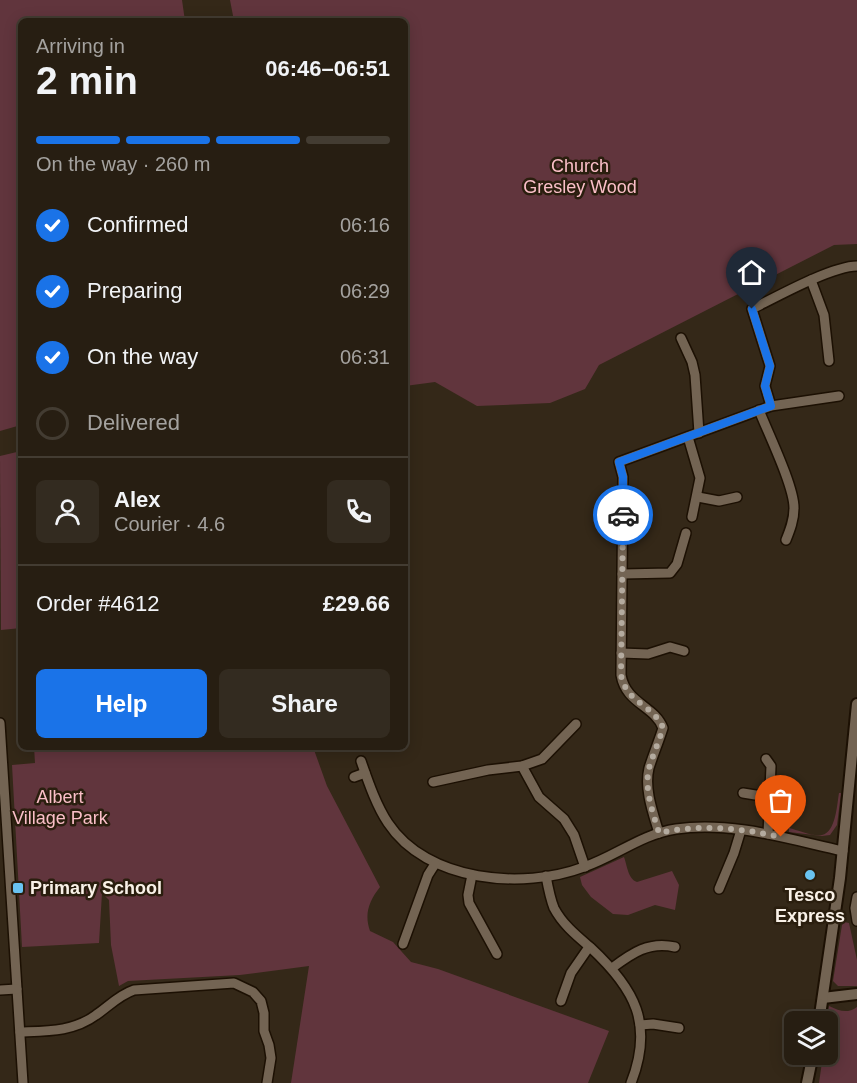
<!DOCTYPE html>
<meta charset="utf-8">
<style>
body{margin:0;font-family:Helvetica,sans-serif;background:#332b20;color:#f1f3f6;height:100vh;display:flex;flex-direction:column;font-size:22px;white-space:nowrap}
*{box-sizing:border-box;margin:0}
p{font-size:20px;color:#a4a29f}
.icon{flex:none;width:33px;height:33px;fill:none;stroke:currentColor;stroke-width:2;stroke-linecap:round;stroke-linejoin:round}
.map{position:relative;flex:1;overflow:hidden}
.sheet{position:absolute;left:18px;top:18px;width:390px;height:732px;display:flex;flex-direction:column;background:#271e12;border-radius:9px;box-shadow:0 3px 15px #0003,0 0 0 2px #433c32}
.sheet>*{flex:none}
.fabs{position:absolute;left:784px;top:1011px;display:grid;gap:12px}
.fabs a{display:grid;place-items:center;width:54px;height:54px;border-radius:9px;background:#271e12;box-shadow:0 3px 15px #0003,0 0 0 2px #433c32;font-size:30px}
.pin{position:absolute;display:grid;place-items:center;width:51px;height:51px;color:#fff;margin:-62px -26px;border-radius:50% 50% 50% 0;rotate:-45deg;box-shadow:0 0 6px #0007}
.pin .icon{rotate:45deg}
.courier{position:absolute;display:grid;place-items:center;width:60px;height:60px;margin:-30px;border:4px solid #1a73e8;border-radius:50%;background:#fff;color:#222;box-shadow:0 2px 8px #0007}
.overview em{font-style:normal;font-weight:600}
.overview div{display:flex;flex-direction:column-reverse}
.overview{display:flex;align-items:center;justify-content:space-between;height:102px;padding:0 18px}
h1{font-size:39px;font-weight:600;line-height:45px}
.bar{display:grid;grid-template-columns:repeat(4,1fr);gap:9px 6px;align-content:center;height:72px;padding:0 18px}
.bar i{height:8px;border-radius:4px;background:#433c32}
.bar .current{background:#1a73e8}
.bar p{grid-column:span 4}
.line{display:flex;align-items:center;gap:15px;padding:0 18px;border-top:2px solid #433c32}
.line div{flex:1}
.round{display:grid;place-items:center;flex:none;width:63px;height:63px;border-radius:9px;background:#332b20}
ol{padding:0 18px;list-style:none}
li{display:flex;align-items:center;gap:18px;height:66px}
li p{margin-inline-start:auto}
li .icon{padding:6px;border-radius:50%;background:#1a73e8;color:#fff;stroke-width:4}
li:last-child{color:#a4a29f}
li i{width:33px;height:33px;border:3px solid #433c32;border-radius:50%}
.action{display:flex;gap:12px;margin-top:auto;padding:12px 18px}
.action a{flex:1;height:69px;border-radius:9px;background:#1a73e8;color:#fff;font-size:24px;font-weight:600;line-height:69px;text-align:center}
.action a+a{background:#332b20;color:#f1f3f6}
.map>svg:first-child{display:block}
.green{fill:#61353d}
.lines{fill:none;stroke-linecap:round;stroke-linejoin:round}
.minor-casing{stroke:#1c1003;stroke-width:12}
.tertiary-casing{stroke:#1c1003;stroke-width:14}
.minor{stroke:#736453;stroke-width:9}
.tertiary{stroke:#736453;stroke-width:10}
.done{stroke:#b4ab9f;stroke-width:6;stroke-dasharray:0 10.8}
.route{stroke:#1a73e8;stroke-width:8}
.poi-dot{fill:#69c3f1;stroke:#2a1e0e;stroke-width:2}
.labels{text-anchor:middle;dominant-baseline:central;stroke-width:5;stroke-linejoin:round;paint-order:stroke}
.park-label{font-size:18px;fill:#fbbfc8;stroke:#2a1e0e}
.poi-label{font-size:18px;font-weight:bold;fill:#f9f1e7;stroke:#2a1e0e;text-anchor:start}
</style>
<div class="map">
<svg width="857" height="1083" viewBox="0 0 857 1083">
<rect width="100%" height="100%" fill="#342818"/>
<g class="green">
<path d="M0 0H182L185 21H21V425L0 431Z"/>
<path d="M230 0H857V244L834 245 599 365 585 389 550 403 477 406 435 382 405 386V21H234Z"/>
<path d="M21 451V628L1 630 0 456Z"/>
<path d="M34 747H313L327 786 380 887C369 901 364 914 370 931L393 942 411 962 438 969 609 1031 588 1083H291L309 966 240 975 128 981 119 986 111 945 109 900 102 893 99 943 22 947 12 765 35 763Z"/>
<path d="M839 793H841L837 825 830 835 822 836 789 832V828C798 830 813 837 822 835 836 832 837 804 839 793Z"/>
<path d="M624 857C627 865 628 879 637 882L672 871 679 885 675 910 655 905 628 915 613 914 591 897 582 885 580 877Z"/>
<path d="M844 922 849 923 857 960V986H838L833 981 842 925Z"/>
<path d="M829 1006C840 1011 847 1014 857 1007V1083H819L823 1055 828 1054 827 1021Z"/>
</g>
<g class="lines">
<g class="minor-casing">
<g id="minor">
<path d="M811 280 824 315 829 361"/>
<path d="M681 338 692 362 695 375 699 433"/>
<path d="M771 406 765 386 770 366 752 309C776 297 832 266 857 266"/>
<path d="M759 410C768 433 794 486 794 508 794 520 790 530 786 540"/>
<path d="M688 437 700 478 692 517"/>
<path d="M698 497 719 501 737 497"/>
<path d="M622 574 670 573 677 564 686 533"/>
<path d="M621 653 648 654 670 647 684 651"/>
<path d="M0 723 23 1083"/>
<path d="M766 759 771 766 768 834"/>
<path d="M361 761C368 781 376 805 388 823 427 882 523 890 584 867 616 856 642 834 676 829 732 821 788 839 843 851"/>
<path d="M522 766 539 797 564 819 574 835 585 867"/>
<path d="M354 777 365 773"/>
<path d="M433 782 488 770 522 766 542 759 576 724"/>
<path d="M743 793 768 797"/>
<path d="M659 833C653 813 644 789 649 768 653 755 659 741 663 728 654 705 626 704 621 675L623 477 619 462 771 406 839 396"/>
<path d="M472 875 468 895 469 903 497 954"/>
<path d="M546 876C548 887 550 898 554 908 563 925 577 936 591 948 635 989 654 1024 631 1083"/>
<path d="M719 889 734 853 741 830"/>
<path d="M857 897 855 908 857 921"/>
<path d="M403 944 428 875 435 864"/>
<path d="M612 968C632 953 649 941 675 947"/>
<path d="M0 990 17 989"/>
<path d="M561 1001 571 973 589 947"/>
<path d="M640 1025 653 1024 679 1028"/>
<path d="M20 1032C47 1031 73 1032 96 1015 109 1006 119 995 134 990L234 983 253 992 261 1001 264 1013V1031L269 1045 271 1058 267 1083"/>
</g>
</g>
<g class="tertiary-casing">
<g id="tertiary">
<path d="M823 998 857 994"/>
<path d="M819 1022 840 878 857 704"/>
<path d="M807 1083 813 1054"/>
</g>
</g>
<use href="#minor" class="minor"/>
<use href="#tertiary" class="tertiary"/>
</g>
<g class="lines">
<path class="done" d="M623 515 621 675C626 703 654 705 663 728 659 741 653 755 649 768 644 789 653 813 659 833 700 824 740 828 781 837"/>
<path class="route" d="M623 515V477L619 462 771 406 765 386 770 366 752 309"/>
</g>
<g class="poi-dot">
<circle cx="810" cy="875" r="6"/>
<rect x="12" y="882" width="12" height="12" rx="3"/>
</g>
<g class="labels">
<g class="park-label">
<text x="580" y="166">Church<tspan x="580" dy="21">Gresley Wood</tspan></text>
<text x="60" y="797">Albert<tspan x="60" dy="21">Village Park</tspan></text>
</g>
<g class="poi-label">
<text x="30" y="888">Primary School</text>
<text x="810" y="895" text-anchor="middle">Tesco<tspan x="810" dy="21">Express</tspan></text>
</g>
</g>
</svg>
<div class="fabs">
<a><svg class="icon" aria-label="layers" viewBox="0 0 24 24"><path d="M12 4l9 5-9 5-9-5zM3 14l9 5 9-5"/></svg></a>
</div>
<div class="pin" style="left:781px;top:837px;background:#ea580c"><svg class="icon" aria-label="bag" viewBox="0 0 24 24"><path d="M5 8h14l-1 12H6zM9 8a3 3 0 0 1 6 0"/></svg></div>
<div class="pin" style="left:752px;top:309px;background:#1f2937"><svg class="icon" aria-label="home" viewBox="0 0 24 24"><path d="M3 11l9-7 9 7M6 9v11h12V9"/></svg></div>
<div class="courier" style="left:623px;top:515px"><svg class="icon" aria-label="car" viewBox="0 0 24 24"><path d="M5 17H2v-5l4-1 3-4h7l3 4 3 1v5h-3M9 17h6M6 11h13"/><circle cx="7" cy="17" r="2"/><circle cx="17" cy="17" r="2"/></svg></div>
<section class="sheet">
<div class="overview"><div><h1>2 min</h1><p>Arriving in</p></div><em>06:46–06:51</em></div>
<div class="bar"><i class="current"></i><i class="current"></i><i class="current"></i><i></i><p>On the way · 260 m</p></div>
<ol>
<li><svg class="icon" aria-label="check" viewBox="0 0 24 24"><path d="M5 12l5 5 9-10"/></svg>Confirmed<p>06:16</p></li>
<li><svg class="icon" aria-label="check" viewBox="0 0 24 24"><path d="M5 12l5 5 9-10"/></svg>Preparing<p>06:29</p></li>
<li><svg class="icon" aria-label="check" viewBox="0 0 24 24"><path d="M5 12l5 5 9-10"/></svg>On the way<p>06:31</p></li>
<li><i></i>Delivered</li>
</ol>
<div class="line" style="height:108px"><a class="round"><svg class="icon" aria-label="person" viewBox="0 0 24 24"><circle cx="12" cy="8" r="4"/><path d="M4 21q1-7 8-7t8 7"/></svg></a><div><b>Alex</b><p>Courier · 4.6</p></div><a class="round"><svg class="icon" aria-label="phone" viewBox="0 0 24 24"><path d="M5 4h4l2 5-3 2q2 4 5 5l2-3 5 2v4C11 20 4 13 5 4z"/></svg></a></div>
<div class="line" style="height:78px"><div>Order #4612</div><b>£29.66</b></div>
<div class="action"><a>Help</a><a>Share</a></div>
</section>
</div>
